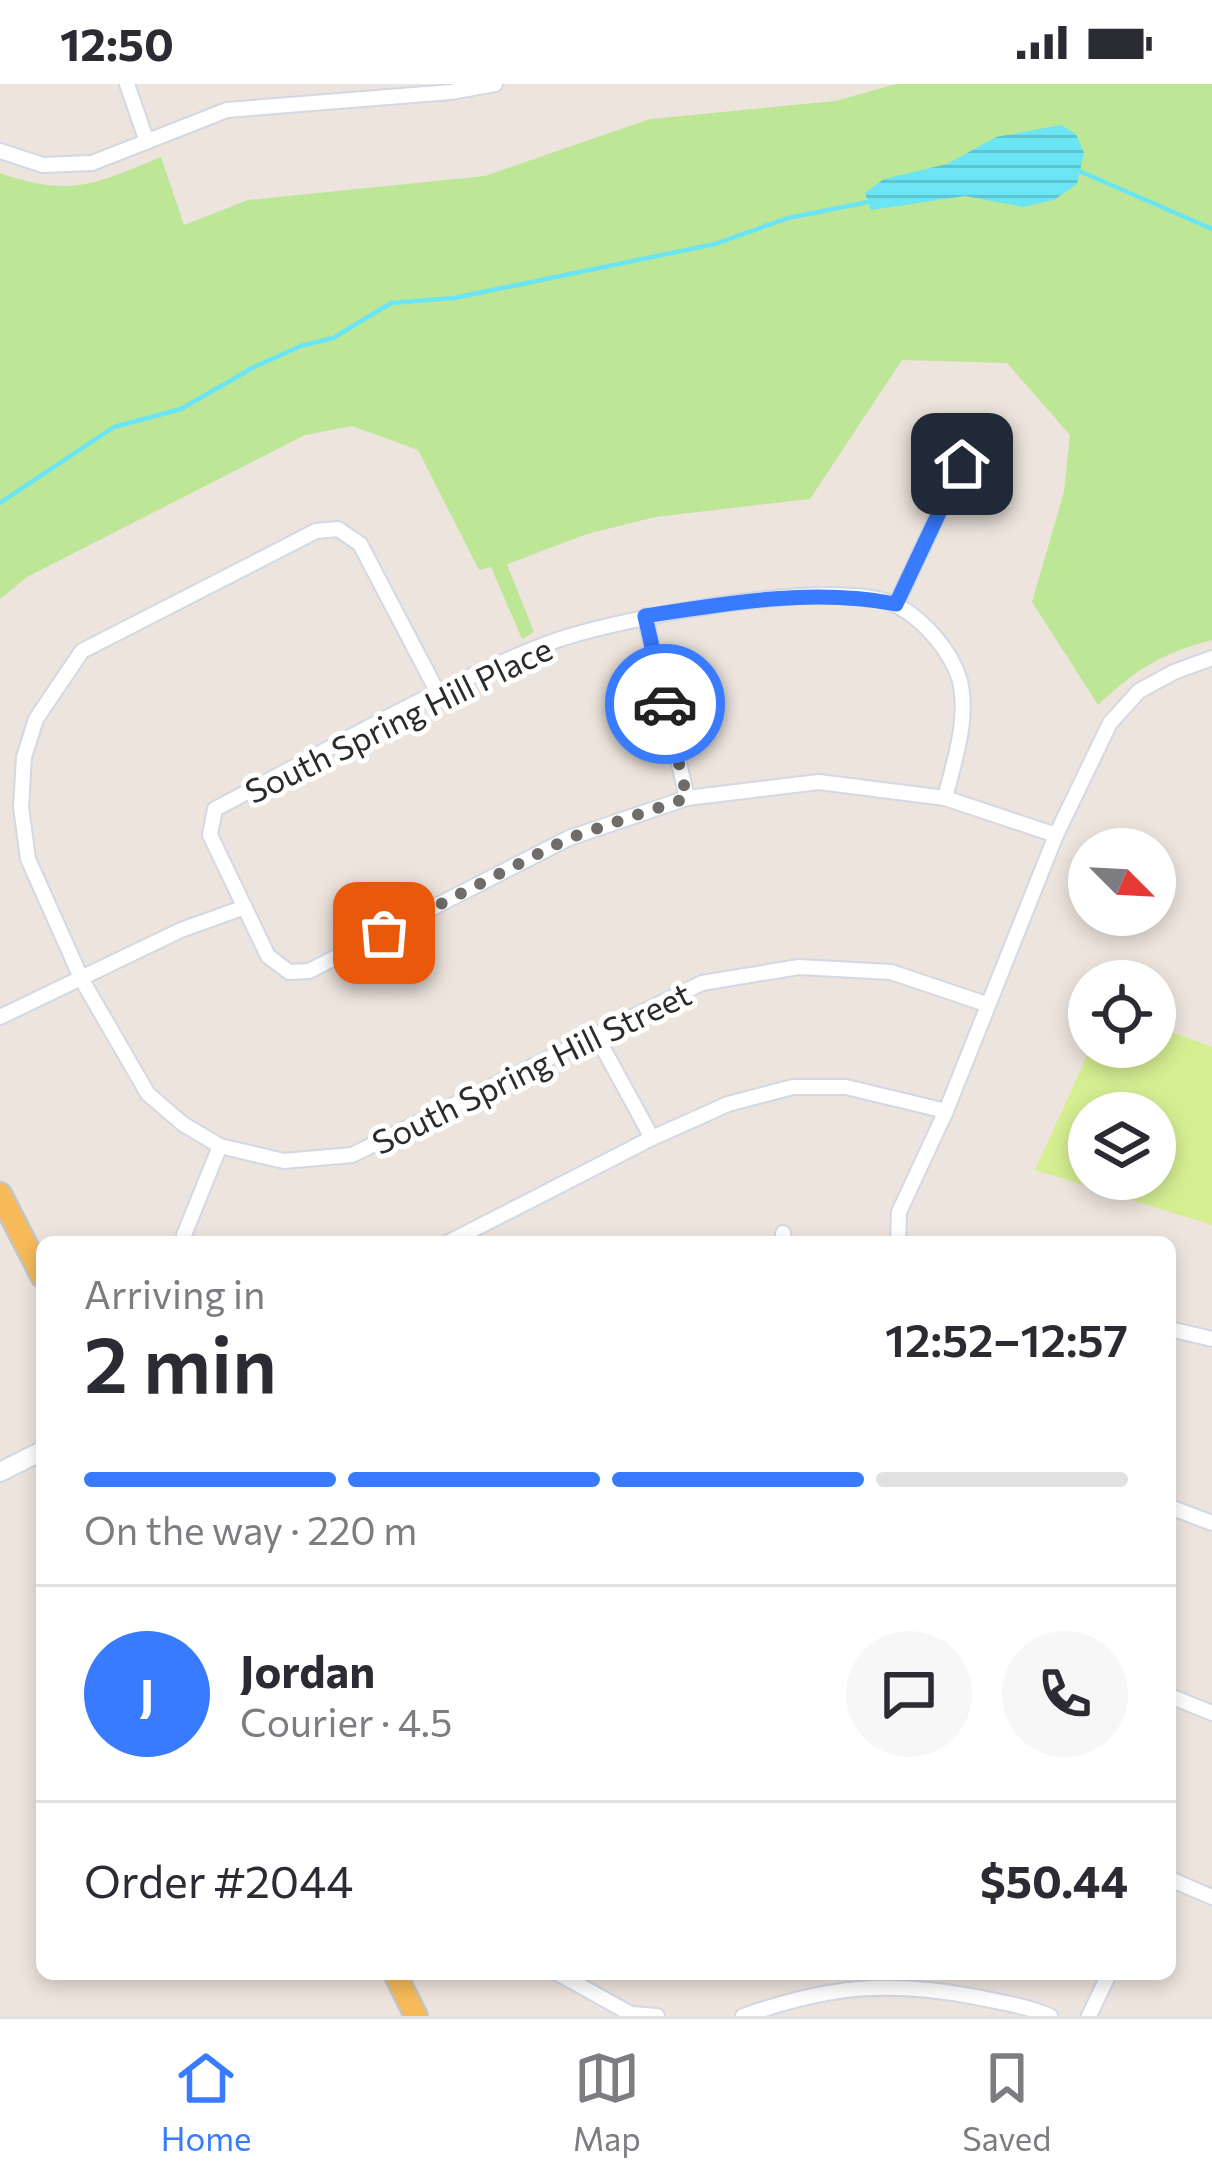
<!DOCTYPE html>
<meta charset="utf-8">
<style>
body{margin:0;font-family:Commissioner,sans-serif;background:#f7f7f7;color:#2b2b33;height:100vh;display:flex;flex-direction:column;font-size:45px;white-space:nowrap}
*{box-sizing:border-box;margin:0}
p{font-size:39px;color:#7c7c81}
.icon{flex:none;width:66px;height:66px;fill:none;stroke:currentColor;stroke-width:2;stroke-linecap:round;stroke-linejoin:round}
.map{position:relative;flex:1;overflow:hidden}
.sheet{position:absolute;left:36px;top:1152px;width:1140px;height:744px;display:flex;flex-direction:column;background:#fff;border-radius:18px;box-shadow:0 6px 18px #0003}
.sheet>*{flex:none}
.needle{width:78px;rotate:114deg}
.tools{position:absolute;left:1068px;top:744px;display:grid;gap:24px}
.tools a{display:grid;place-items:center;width:108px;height:108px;border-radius:50%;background:#fff;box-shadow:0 6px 18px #0003;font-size:60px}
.pin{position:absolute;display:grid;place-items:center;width:102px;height:102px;color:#fff;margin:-51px;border-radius:24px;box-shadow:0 6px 18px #0006}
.courier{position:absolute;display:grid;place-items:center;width:120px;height:120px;margin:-60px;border:9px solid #387bff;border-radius:50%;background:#fff;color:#222;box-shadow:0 3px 15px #0007}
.head em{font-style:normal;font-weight:600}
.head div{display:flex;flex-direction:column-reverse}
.head{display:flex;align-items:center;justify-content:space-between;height:204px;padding:0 48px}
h1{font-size:78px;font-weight:600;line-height:90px}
.bar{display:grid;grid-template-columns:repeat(4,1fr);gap:18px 12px;align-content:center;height:144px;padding:0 48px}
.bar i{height:15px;border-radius:9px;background:#e1e1e2}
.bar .current{background:#387bff}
.bar p{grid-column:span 4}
.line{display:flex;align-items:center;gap:30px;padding:0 48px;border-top:3px solid #e1e1e2}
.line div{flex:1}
.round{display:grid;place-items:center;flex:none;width:126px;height:126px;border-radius:63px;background:#f7f7f7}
.status{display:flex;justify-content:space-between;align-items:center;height:84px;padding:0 60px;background:#fff;direction:ltr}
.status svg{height:33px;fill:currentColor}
.menu{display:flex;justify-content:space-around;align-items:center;height:168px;border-top:3px solid #e1e1e2;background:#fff;font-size:33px;color:#7c7c81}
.menu a{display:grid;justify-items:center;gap:6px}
.menu .current{color:#387bff}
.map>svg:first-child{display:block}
.grass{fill:#bee697}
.pitch{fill:#d5ee92;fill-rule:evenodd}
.water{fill:url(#water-rules)}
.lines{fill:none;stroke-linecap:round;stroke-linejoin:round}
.stream{stroke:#6be4f4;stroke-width:4.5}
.street-casing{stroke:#d2d8e4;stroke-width:18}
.secondary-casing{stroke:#d2d8e4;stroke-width:22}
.primary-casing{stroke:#c4c4c4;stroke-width:26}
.street{stroke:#fff;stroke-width:14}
.secondary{stroke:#fff;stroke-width:18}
.primary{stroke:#f6ba59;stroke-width:21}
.done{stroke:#6f6c69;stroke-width:12;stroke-dasharray:0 21.6}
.route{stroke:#387bff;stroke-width:15}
.labels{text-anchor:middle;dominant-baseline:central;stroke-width:10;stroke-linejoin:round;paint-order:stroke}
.street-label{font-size:33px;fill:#2b2b2b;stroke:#fff}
</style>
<div class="status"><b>12:50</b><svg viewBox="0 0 49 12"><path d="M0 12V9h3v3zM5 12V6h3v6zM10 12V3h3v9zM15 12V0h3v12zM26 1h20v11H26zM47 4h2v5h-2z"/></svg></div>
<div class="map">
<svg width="1212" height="1932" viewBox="0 0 1212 1932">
<defs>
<pattern id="water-rules" width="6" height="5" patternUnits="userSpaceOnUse" patternTransform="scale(3)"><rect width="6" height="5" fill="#6be4f4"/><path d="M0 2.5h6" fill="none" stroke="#5dc4d1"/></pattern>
</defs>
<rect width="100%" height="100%" fill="#ede4dd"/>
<path class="grass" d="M896 0H1212V556C1160 570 1138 584 1098 621L1032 518 1064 408 1070 351 1007 279 902 276 810 415 655 433 587 450 507 480 534 548 522 555 491 483 479 486 418 366 352 342 305 351 27 493 0 515V89C71 114 95 100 161 73L184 141 248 116 485 92 650 35 835 17Z"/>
<path class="pitch" d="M1155 942 1212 963V1141L1035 1086 1091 963H1155ZM1089 1029H1155V1095H1089Z"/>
<path class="water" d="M1061 41 1076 50 1084 69 1077 100 1054 116 1023 123 965 112 871 126 865 109 884 95 947 80 996 53Z"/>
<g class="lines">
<g class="stream">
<path d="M1077 86 1212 145"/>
<path d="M0 419 114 343 181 325 254 283 301 262 333 254 391 219 454 214 715 160 788 134 873 117"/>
</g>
<g class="street-casing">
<g id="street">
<path d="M127 0 147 58"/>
<path d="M0 67 43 81 92 79 227 26 451 8 495 0"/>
<path d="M896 520 962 380"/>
<path d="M645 532 687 714"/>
<path d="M438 609 360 460 338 445 316 447 82 567 36 635 24 673 21 723 28 775 82 896 148 1010 183 1040 220 1062 284 1077 352 1071 702 899 799 883 891 888 986 920"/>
<path d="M945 714C954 678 969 635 960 597 952 568 924 536 898 522 840 491 612 535 549 559 434 603 325 668 215 725L210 751 268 872 289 888 309 887 569 754 687 714 819 698 945 714 1056 751"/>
<path d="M0 933 181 846 245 823"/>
<path d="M597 953 652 1054"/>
<path d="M783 1149 784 1158"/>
<path d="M184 1151 220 1062"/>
<path d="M449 1158 652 1054 728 1020 793 1003H846L946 1027"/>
<path d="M898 1158 899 1128 946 1027 1056 751 1110 639 1139 607 1174 588 1212 574"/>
<path d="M1170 1245 1212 1255"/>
<path d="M1170 1423 1212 1439"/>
<path d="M1170 1612 1212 1629"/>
<path d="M1170 1795 1212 1813"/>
<path d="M559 1890 631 1930 657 1932"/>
<path d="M743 1932C829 1902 887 1896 976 1913 1001 1918 1026 1922 1050 1932"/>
<path d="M1089 1932 1109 1890"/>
</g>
</g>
<g class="secondary-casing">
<path id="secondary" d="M0 1388 42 1367"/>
</g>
<g class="primary-casing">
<g id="primary">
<path d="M0 1110 42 1192"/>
<path d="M395 1890 416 1932"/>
</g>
</g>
<use href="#street" class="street"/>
<use href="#secondary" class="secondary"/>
<use href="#primary" class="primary"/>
</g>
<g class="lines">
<path class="done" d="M384 849 569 754 687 714 665 620"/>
<path class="route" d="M665 620 645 532C727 519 813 504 896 520L962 380"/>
</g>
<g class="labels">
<g class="street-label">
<text transform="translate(398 635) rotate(-26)">South Spring Hill Place</text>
<text transform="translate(531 983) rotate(-26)">South Spring Hill Street</text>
</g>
</g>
</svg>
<div class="tools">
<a><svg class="needle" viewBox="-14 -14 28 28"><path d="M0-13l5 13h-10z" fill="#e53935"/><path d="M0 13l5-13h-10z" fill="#7c7c81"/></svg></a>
<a><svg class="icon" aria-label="locate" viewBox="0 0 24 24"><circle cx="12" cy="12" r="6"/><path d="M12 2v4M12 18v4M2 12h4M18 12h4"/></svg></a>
<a><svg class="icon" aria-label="layers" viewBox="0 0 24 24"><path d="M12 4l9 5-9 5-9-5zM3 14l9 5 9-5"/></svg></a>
</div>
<div class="pin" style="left:384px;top:849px;background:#ea580c"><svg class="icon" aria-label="bag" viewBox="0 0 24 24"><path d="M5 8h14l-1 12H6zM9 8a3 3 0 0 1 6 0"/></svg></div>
<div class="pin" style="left:962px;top:380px;background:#1f2937"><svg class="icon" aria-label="home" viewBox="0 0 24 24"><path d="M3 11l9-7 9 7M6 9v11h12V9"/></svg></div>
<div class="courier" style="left:665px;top:620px"><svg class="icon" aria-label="car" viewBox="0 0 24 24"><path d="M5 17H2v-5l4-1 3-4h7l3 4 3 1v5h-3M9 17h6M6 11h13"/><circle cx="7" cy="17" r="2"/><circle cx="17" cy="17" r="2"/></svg></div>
<section class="sheet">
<div class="head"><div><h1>2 min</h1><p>Arriving in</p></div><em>12:52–12:57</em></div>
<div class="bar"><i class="current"></i><i class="current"></i><i class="current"></i><i></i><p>On the way · 220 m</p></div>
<div class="line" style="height:216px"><b class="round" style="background:#387bff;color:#fff">J</b><div><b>Jordan</b><p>Courier · 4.5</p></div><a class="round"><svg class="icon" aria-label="chat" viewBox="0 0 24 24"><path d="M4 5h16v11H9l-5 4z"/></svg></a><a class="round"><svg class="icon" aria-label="phone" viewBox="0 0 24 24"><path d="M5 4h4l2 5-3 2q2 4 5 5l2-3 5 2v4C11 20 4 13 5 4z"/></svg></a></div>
<div class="line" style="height:156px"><div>Order #2044</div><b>$50.44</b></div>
</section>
</div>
<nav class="menu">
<a class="current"><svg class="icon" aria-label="home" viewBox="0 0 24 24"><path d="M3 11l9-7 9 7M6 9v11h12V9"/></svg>Home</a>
<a><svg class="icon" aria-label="map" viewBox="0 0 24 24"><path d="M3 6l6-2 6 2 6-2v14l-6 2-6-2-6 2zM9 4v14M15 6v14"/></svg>Map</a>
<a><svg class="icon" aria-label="saved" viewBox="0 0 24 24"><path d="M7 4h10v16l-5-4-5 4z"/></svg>Saved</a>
</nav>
